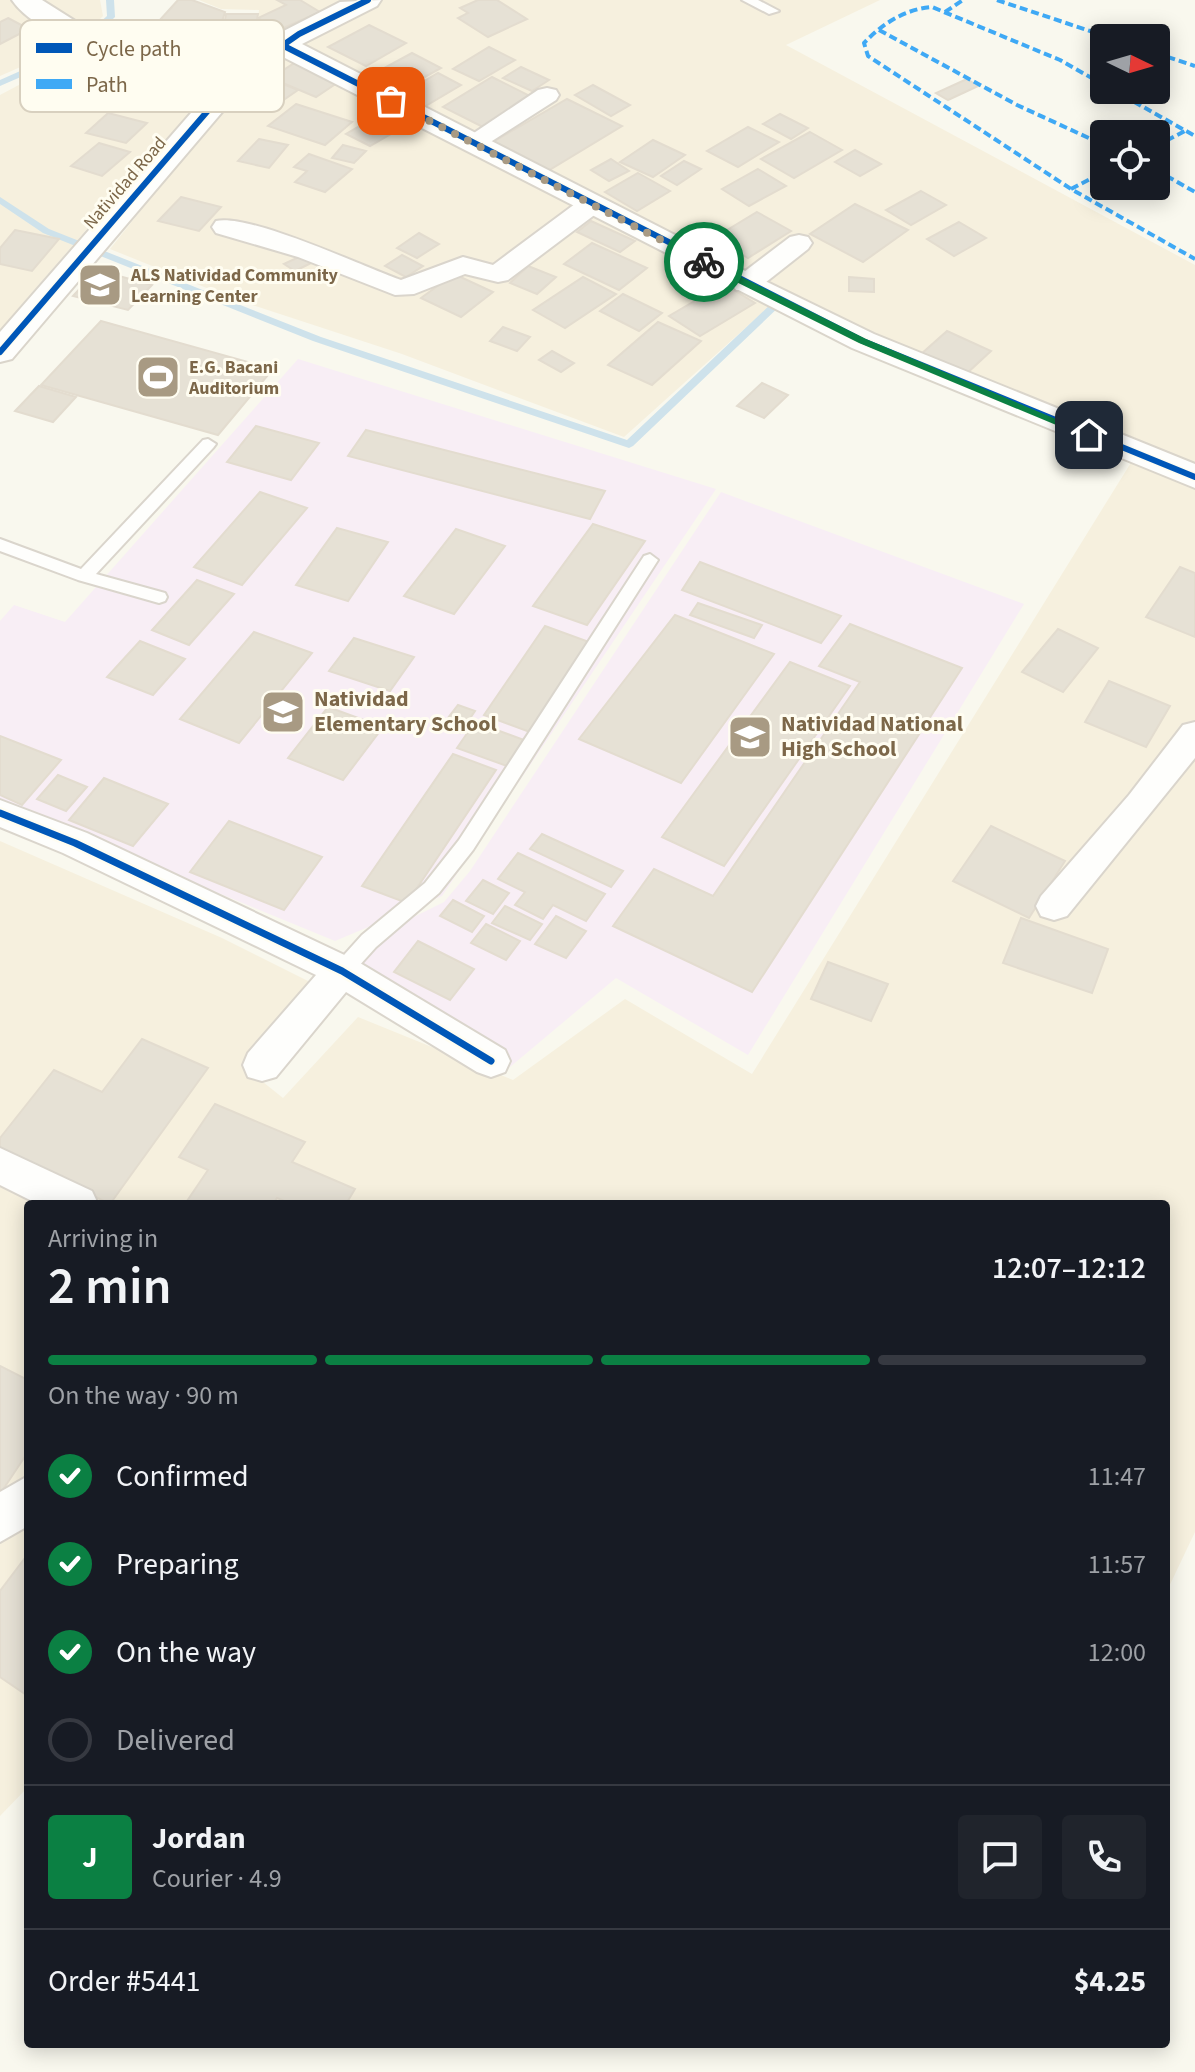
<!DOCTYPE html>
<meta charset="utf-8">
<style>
body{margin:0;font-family:"Source Sans 3",sans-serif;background:#20242c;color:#f1f3f6;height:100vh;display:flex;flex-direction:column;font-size:30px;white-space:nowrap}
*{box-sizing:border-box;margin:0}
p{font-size:26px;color:#9ea1a6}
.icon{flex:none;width:44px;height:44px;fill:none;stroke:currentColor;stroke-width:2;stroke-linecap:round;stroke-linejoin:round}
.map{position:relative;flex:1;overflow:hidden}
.sheet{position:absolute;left:24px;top:1200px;width:1146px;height:848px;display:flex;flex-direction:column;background:#171b24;border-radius:8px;box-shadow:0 4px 20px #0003}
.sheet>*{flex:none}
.needle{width:52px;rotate:95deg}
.controls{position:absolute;left:1090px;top:24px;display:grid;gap:16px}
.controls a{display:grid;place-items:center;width:80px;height:80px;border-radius:8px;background:#171b24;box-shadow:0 4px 20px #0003;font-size:40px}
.pin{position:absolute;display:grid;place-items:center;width:68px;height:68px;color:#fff;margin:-34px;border-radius:16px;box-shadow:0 4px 12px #0006}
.courier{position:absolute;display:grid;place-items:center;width:80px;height:80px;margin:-40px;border:6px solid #0b8043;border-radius:50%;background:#fff;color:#222;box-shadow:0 2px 10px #0007}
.headline em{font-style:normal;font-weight:600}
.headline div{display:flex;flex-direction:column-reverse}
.headline{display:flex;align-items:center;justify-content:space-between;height:136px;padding:0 24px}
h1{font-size:52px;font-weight:600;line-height:60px}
.bar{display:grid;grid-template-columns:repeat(4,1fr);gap:12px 8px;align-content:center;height:96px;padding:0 24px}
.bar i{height:10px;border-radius:6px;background:#363941}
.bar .active{background:#0b8043}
.bar p{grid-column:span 4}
.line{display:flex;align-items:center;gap:20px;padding:0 24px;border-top:2px solid #363941}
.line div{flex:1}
.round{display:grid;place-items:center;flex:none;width:84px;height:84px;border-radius:8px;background:#20242c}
ol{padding:0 24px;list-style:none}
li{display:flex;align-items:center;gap:24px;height:88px}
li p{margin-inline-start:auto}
li .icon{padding:8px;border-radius:50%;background:#0b8043;color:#fff;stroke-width:4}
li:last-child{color:#9ea1a6}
li i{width:44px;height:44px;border:4px solid #363941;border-radius:50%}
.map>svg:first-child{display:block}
.residential{fill:#f6f0de}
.education{fill:#f8eef5}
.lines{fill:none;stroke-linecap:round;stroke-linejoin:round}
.stream{fill:#cee2eb;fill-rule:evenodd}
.building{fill:#e6e1d5;stroke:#e3dccf;stroke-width:2}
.lane-casing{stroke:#dad5cc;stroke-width:4}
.street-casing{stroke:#dad5cc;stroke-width:4}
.secondary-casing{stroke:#dad5cb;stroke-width:4}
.lane{fill:#fefefc;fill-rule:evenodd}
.street{fill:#fefefc;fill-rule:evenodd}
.secondary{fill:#fefefc;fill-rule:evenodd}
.quiet{stroke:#3fa9f5;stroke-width:4;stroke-dasharray:8 4;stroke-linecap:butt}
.cycleway-far1-casing{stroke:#fffdf1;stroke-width:9}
.cycleway-casing{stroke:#fffdf1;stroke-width:12}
.cycleway-far1{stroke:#0057b8;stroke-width:6}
.cycleway{stroke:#0057b8;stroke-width:7}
.route{fill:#0b8043}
.done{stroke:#a89a83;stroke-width:8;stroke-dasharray:0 14.4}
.labels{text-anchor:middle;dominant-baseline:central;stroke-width:6;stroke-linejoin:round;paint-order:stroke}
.far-street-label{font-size:18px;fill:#7c6749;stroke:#fffdf1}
.far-poi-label{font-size:18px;font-weight:bold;fill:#7c6749;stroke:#fffdf1;text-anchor:start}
.poi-label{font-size:22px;font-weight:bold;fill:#7c6749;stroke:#fffdf1;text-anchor:start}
.key{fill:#fffdf1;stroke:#d8d0bf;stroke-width:2}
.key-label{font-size:22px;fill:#7c6749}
</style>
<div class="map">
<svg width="1195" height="2072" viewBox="0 0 1195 2072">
<rect width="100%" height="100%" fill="#f9f8ee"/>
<g class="residential">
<path d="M0 0H15L22 13 66 47 0 76Z"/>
<path d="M42 0H100L103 16 93 26 45 7Z"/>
<path d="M199 0H351L334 6 275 40 258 22 259 10 221 9Z"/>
<path d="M376 0H880L786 45 1195 265V473L853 335 291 42 346 11Z"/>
<path d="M83 51 225 84 118 193 16 311 0 336V95Z"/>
<path d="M285 54 771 305 624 437 402 354 234 299 110 249 240 86Z"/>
<path d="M1132 461 1195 486V1532L1166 1593V1204H28V1787L0 1816V841L222 938 336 995 263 1082 283 1098 358 1017 513 1080 625 999 752 1074Z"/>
</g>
<g class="education">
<path d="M298 359 716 489 442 896 335 941 0 803V621L14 605 65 622Z"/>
<path d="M721 492 1024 604 748 1055 616 978 510 1067 325 961 444 902 470 871Z"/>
</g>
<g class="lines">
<g class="stream">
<path d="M106 0H114L115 17 78 52 0 86V80L72 48 107 16Z"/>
<path d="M0 197 49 229 321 337 627 440 773 302 782 304 633 446 629 448 313 341 43 233 0 204Z"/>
</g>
</g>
<g class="building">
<path d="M178 0H192L225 12 211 56 138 44Z"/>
<path d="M277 0H300L320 12 279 30 258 18 286 5Z"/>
<path d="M478 0H497L527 19 488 37 458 18 468 13 460 8Z"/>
<path d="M226 14H258L251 53H219Z"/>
<path d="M8 18 29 29 0 44V22Z"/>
<path d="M369 25 406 43 366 66 328 47Z"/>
<path d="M489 47 515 60 479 81 453 69Z"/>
<path d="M412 53 441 68 394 94 364 79Z"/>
<path d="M296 62 340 81 316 97 271 78Z"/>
<path d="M521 67 549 80 532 91 503 78Z"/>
<path d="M438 73 461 85 422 108 399 96Z"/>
<path d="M492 77 534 98 485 128 443 107Z"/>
<path d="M967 79 978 86 948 100 936 93Z"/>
<path d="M273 80 298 90 279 103 254 93Z"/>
<path d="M593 85 630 105 611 116 575 95Z"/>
<path d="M567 99 622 126 546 172 491 143Z"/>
<path d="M296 104 352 122 325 145 268 126Z"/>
<path d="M384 112 408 124 370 146 346 134Z"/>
<path d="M108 113 147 123 126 143 86 133Z"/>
<path d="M780 114 808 128 791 139 763 124Z"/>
<path d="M748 127 779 142 738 167 707 151Z"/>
<path d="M810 132 842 150 794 178 761 159Z"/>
<path d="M259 139 288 145 269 168 238 161Z"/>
<path d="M653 140 685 155 653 177 620 162Z"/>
<path d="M99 143 130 152 102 176 71 166Z"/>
<path d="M343 145 366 151 354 163 332 158Z"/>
<path d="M855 150 881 164 860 176 835 162Z"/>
<path d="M309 154 352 169 325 192 295 182 307 171 294 167Z"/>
<path d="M611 159 629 171 609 181 591 170Z"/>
<path d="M684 161 701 169 677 185 661 176Z"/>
<path d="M758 169 786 186 749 206 722 189Z"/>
<path d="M638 173 670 191 637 211 605 192Z"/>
<path d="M921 191 946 205 911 225 886 210Z"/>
<path d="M181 197 221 207 199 231 158 221Z"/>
<path d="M855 204 908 230 863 262 810 234Z"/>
<path d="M757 212 791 231 748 258 714 238Z"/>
<path d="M591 221 635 241 620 252 577 232Z"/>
<path d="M959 222 986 238 954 256 927 239Z"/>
<path d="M15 230 59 239 32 271 0 264V248Z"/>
<path d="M419 233 439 244 417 258 397 248Z"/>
<path d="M592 243 647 268 619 290 564 264Z"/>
<path d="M303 255 313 262 295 271 284 264Z"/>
<path d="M402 255 423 266 406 277 385 266Z"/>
<path d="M528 266 556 277 537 294 510 283Z"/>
<path d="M97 270 152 285 128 310 73 296Z"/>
<path d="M454 274 493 292 461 317 421 298Z"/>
<path d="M583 277 616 294 565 328 533 310Z"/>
<path d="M849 277 874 279V292L849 291Z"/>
<path d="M724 284 755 303 700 336 669 316Z"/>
<path d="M623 294 662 313 639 331 600 311Z"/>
<path d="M101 321 273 369 218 435 41 385Z"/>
<path d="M658 322 701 341 652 385 608 365Z"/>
<path d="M503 327 530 337 517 351 490 341Z"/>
<path d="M947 331 991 351 965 375 920 355Z"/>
<path d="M552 351 574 363 561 372 539 360Z"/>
<path d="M762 383 788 395 764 418 737 406Z"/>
<path d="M39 386 76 397 53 422 15 411Z"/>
<path d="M256 426 319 443 291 480 227 462Z"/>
<path d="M366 430 605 491 590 519 348 456Z"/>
<path d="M260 492 307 508 242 585 194 567Z"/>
<path d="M593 524 645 541 587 625 533 606Z"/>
<path d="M337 528 388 542 348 601 296 585Z"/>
<path d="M456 529 505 546 454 614 404 596Z"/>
<path d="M700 562 841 616 821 643 682 590Z"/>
<path d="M1180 567 1195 573V637L1146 617Z"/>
<path d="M197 580 234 594 189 645 152 630Z"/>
<path d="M698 603 762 625 754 638 690 615Z"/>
<path d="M675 615 774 654 681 783 579 739Z"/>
<path d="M850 624 962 668 752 992 613 926 654 869 713 896 860 682 819 666Z"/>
<path d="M545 626 589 642 530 732 484 715Z"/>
<path d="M1058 629 1098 648 1063 692 1022 672Z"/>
<path d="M254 632 312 653 239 743 180 719Z"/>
<path d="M354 638 414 657 390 691 329 671Z"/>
<path d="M140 641 185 659 153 695 107 677Z"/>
<path d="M790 662 850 686 724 866 662 837Z"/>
<path d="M1109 681 1170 706 1146 747 1085 722Z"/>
<path d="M458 705 475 711 460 733 441 727Z"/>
<path d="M328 707 383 727 343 780 288 758Z"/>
<path d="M475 722 524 740 507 766 457 748Z"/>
<path d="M0 736 61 760 22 805 0 795Z"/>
<path d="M453 754 496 770 407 903 362 886Z"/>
<path d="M58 775 87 787 66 811 37 799Z"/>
<path d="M104 778 168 804 133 846 69 820Z"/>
<path d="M229 821 322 857 284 910 190 872Z"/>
<path d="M991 826 1065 861 1029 918 953 881Z"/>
<path d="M542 834 623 871 611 887 530 849Z"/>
<path d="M518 853 605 894 586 921 553 905 543 919 515 905 525 892 498 879Z"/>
<path d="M483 880 509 893 493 914 466 901Z"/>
<path d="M453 900 484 916 472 932 440 916Z"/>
<path d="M505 906 542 924 530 940 492 923Z"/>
<path d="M556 916 586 931 566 958 535 944Z"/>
<path d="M1021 918 1108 949 1092 993 1003 963Z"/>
<path d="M486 924 520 941 506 960 471 943Z"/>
<path d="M418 941 474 969 450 1000 394 972Z"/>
<path d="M828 962 888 984 871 1021 811 999Z"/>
<path d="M142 1039 208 1068 110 1204 0 1151V1138L54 1070 102 1092Z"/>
<path d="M215 1104 305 1142 292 1162 355 1189 346 1204H292L277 1198 273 1204H185L208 1170 179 1157Z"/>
<path d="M0 1366 28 1380V1452L0 1494Z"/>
<path d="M28 1554V1696L0 1677V1591Z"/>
</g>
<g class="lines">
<g class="lane-casing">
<g id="lane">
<path d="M742 0H758L779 11 769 14Z"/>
<path d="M208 439 216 444 213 448 96 574 165 593 167 597 165 601 159 603 78 580 0 551V539L81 569 203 440Z"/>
<path d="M650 554 658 560 473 850 439 893 376 947 349 977H335L332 971 335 965 362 935 425 883 459 840 644 556Z"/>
</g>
</g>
<g class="street-casing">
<g id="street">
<path d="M547 88 556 90 559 95 556 100 481 148H463L459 143 538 90Z"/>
<path d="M592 196 601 198 605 204 601 210 508 280 498 282 465 274 414 294 395 295 298 257 216 233 212 227 216 221C249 213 364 267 401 280L463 257 493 265 583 198Z"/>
<path d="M799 235 808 237 812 243 808 249 756 290H736L732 284 736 278 790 237Z"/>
<path d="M1195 722V758L1067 916 1054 920 1041 916 1036 906 1041 896 1129 795 1183 725Z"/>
<path d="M0 800 87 833 355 960 505 1050 510 1061 505 1072 491 1077 477 1072 346 992 276 1077 262 1081 248 1077 243 1065 248 1053 316 975 63 853 0 827Z"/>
<path d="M0 1148 92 1191 98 1204H38L0 1185Z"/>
<path d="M28 1476V1526L0 1542V1492Z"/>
</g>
</g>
<g class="secondary-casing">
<path id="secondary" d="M12 0H42L80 24 106 35 231 68 270 38 340 2 381 0 377 6 302 44 757 277 874 334 1195 464V488L852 348 283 57 246 84 12 359 0 362V332L218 82C163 69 45 48 12 0Z"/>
</g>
<use href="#lane" class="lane"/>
<use href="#street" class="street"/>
<use href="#secondary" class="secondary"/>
<g class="quiet">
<path d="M997 0 1111 38"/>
<path d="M945 12 963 0"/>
<path d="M879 30 1017 105 1104 145"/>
<path d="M1156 53 1195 66"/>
<path d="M1104 85 1060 60 932 7C905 9 882 24 864 43L868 56 1071 189 1195 259"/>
<path d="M1113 90 1195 136"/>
<path d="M1156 146 1185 131"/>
<path d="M1156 170 1195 192"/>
<path d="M1071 189 1104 172"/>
</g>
<g class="cycleway-far1-casing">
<g id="cycleway-far1">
<path d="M280 44 863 341 1195 477"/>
<path d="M0 352 236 78 299 34 368 0"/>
</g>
</g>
<g class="cycleway-casing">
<path id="cycleway" d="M0 813 75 843 342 971 491 1061"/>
</g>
<use href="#cycleway-far1" class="cycleway-far1"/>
<use href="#cycleway" class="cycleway"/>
</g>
<path class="route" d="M700 260H707L866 339 1094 435 1085 437 859 343 700 264Z"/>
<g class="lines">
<path class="done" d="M391 101 704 262"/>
</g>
<defs>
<g id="school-square" transform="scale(2.3)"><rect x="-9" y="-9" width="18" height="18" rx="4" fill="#a89a83" stroke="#fffdf1"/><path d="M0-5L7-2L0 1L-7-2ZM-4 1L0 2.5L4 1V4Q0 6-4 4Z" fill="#fff"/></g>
<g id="stadium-square" transform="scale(2.3)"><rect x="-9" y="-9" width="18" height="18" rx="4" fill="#a89a83" stroke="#fffdf1"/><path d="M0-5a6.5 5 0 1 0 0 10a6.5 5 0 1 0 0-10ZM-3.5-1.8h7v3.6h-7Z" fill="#fff"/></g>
</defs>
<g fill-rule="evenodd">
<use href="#school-square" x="100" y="285"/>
<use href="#stadium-square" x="158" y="377"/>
<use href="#school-square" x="283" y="712"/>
<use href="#school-square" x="750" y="737"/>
</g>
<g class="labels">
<g class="far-street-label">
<text transform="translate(125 183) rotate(-49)">Natividad Road</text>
</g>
<g class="far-poi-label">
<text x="131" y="275">ALS Natividad Community<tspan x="131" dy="21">Learning Center</tspan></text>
<text x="189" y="367">E.G. Bacani<tspan x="189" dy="21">Auditorium</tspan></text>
</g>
<g class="poi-label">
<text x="314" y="699">Natividad<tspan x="314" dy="25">Elementary School</tspan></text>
<text x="781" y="724">Natividad National<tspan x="781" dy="25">High School</tspan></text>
</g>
</g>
<rect x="20" y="20" width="264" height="92" rx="12" class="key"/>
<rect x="36" y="43" width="36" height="10" fill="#0057b8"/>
<rect x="36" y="79" width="36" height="10" fill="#3fa9f5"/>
<g class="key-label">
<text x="86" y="56">Cycle path</text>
<text x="86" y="92">Path</text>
</g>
</svg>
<div class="controls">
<a><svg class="needle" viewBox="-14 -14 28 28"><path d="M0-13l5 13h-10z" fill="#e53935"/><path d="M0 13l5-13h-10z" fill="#9ea1a6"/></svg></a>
<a><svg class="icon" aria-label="locate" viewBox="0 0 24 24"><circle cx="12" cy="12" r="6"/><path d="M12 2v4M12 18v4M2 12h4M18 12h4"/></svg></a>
</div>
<div class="pin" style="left:391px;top:101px;background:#ea580c"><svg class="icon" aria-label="bag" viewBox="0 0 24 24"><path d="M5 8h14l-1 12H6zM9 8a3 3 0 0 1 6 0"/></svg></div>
<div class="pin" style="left:1089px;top:435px;background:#1f2937"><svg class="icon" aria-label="home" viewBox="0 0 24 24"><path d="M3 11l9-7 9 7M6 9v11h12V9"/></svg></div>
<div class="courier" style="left:704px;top:262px"><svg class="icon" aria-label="bike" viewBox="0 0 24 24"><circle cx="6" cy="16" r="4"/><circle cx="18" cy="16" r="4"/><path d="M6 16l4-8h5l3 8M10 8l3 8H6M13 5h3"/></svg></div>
<section class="sheet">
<div class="headline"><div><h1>2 min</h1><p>Arriving in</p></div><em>12:07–12:12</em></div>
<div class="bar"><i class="active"></i><i class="active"></i><i class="active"></i><i></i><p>On the way · 90 m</p></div>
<ol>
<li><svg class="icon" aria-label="check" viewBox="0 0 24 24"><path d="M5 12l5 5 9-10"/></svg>Confirmed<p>11:47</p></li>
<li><svg class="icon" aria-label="check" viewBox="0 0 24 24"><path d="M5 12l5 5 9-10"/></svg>Preparing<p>11:57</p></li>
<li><svg class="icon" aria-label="check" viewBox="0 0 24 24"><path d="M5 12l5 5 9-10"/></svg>On the way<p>12:00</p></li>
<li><i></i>Delivered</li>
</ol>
<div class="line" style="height:144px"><b class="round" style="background:#0b8043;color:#fff">J</b><div><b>Jordan</b><p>Courier · 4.9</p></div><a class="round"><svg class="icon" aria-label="chat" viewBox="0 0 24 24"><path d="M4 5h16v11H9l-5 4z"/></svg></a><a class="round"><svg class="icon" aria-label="phone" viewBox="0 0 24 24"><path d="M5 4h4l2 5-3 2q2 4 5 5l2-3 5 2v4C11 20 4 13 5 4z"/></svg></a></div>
<div class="line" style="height:104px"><div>Order #5441</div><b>$4.25</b></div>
</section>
</div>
